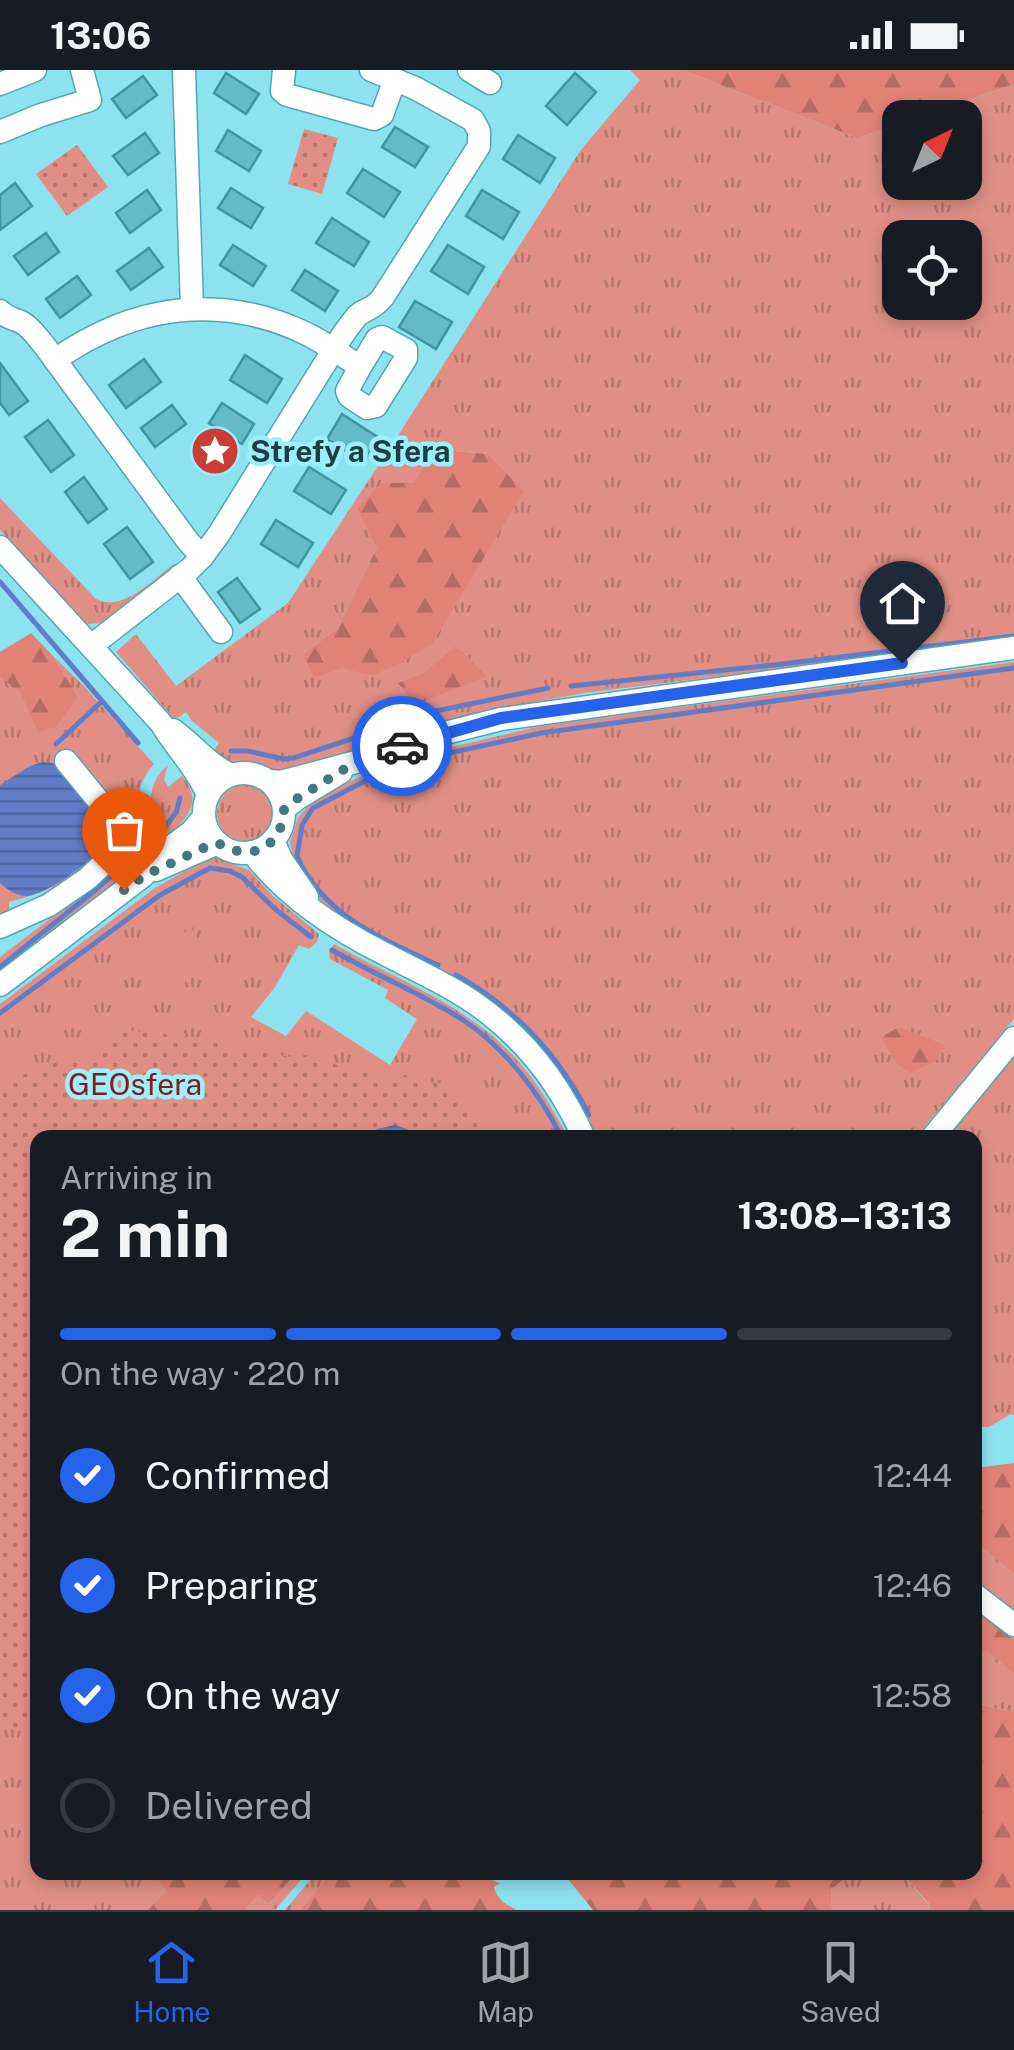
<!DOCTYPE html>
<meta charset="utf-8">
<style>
body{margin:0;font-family:"Public Sans",sans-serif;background:#20242c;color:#f1f3f6;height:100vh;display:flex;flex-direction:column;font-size:38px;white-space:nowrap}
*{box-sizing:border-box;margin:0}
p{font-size:32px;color:#9ea1a6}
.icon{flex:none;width:55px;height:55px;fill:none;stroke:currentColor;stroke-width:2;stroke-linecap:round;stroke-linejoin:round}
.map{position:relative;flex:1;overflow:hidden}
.drawer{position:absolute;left:30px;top:1060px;width:952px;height:750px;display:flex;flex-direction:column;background:#171b24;border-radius:20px;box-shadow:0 5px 15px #0003}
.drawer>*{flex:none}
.needle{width:65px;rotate:43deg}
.fabs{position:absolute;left:882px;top:30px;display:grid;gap:20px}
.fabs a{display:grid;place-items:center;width:100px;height:100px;border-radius:20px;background:#171b24;box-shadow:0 5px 15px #0003;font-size:50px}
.pin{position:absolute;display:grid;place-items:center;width:85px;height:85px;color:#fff;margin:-102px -42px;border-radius:50% 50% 50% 0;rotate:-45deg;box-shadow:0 0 10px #0007}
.pin .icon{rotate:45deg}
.courier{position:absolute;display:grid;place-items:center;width:100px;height:100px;margin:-50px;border:8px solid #2563eb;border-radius:50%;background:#fff;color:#222;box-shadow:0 2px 12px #0007}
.summary em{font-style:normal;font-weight:700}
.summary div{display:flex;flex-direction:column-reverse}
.summary{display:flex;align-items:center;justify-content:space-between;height:170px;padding:0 30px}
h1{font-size:65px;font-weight:700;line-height:75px}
.bar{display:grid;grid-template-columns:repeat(4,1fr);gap:15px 10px;align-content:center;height:120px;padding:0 30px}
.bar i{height:12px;border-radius:8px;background:#363941}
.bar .on{background:#2563eb}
.bar p{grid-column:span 4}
ol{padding:0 30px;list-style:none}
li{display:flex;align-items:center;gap:30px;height:110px}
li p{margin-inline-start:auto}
li .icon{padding:10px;border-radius:50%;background:#2563eb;color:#fff;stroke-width:4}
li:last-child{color:#9ea1a6}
li i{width:55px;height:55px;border:5px solid #363941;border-radius:50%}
.status{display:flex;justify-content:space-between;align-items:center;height:70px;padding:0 50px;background:#171b24;direction:ltr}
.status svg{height:28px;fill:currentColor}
.menu{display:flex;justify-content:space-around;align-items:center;height:140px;border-top:2px solid #363941;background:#171b24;font-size:28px;color:#9ea1a6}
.menu a{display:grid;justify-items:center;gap:5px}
.menu .on{color:#2563eb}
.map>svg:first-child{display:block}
.grass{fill:url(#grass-tufts);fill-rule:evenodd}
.forest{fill:url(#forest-firs)}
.park{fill:url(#park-dots)}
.pitch{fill:#e18f84}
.water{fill:url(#water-rules)}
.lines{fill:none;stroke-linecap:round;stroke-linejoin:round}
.stream{stroke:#617dc8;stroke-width:5}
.building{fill:#64bac6;stroke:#3e96a2;stroke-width:2.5}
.minor-casing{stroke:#51a8b4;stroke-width:25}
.minor{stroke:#fff;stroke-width:22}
.done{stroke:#437880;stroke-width:10;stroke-dasharray:0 18}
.route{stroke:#2563eb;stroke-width:12}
.labels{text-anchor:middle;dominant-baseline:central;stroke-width:9;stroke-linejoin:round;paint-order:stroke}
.poi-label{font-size:30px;font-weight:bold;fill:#1b3f44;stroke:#9af0fc;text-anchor:start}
.park-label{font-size:30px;fill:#8b1917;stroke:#9af0fc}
</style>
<div class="status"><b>13:06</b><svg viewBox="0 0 49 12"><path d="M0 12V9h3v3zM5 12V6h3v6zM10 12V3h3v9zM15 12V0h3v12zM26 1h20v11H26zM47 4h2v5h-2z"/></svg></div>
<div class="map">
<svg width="1014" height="1840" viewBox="0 0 1014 1840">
<defs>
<pattern id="grass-tufts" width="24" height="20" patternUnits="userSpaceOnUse" patternTransform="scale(2.5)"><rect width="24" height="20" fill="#e18f84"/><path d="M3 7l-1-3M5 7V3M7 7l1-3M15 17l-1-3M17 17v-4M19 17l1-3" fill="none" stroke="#b6766e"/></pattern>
<pattern id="forest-firs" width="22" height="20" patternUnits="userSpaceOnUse" patternTransform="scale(2.5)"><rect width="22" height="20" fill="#e18277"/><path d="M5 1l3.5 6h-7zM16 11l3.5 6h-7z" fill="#b66c63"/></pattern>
<pattern id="park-dots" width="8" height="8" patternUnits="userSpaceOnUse" patternTransform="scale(2.5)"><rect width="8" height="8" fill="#e18f84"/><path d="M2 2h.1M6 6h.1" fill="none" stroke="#b6766e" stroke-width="1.8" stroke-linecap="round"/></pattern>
<pattern id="water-rules" width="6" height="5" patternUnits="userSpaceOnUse" patternTransform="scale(2.5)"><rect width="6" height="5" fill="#617dc8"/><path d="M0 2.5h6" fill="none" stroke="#4f68a4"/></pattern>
</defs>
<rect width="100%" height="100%" fill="#8ce2ef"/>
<g class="grass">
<path d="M630 0H683L857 68 900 54V112H965V48L918 47 1014 14V570L584 623 508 637 442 655 310 694 269 704 251 695H229L211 684 219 673 192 651 186 642 175 650 116 582 136 564 176 616 288 533 397 367 580 81 640 10ZM900 168H965V232H900ZM435 379 487 384 371 606 303 584 338 558 377 477ZM425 602 486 605 415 635 399 613Z"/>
<path d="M0 428 96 529C123 543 153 509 174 494L179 499 101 553 87 554 0 460Z"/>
<path d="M53 586 83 615 154 694C139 711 137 724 140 746L120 743 100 759C104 804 44 823 9 832V843L0 847V607L20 621 38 661 78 627Z"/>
<path d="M1014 592V949L916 1067H595L551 993 336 846 316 825 290 790 292 782 290 771 298 748 310 734 335 718 401 689 541 656Z"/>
<path d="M168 695 164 709 168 717 182 706C200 727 193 742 175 759L179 766 0 905V887L98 812 147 768C158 739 140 719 168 695Z"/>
<circle cx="245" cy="743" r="28"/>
<path d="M216 788 249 800 273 826 319 864 317 872 309 879 299 875 275 917 251 947 286 966 306 941 390 995 417 949 385 928 388 920 330 889 329 881 334 874C397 910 468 935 517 990 538 1013 553 1040 568 1067L38 1068 0 1027V934L155 818 205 790Z"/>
<path d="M1014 977V1345L1011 1344 989 1357H975V1068H941Z"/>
<path d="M975 1471 1014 1504V1543L975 1512Z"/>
<path d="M975 1581H986L1014 1604V1642L975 1633Z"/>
<path d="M37 1638 38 1802 151 1803 166 1820 148 1840H0V1652Z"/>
<path d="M296 1803H307L275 1840H245L258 1824 269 1834Z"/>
<path d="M316 1803H332L300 1840H285Z"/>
<path d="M851 1803H902L929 1835 930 1840H832L831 1820Z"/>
</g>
<g class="forest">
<path d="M683 0H1014V14L918 47 900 48V54L857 68Z"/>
<path d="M435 379 487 384 524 421 432 574 399 594 371 606 342 598 314 608 303 584 338 558 377 477 357 439 381 413H414Z"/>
<path d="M31 563 53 586 78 627 56 657 38 662 20 622 0 607V582Z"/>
<path d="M456 576 487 606 415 635 398 613 425 602Z"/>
<path d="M899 957 945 975 936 991 910 1003 896 993 881 967Z"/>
<path d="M1014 1393V1504L975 1471V1398Z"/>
<path d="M975 1539 1014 1569V1604L986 1581H975Z"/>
<path d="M975 1633 1014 1642V1840H930L929 1834 902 1803 975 1802Z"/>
<path d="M332 1802 483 1803 492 1810 500 1813 494 1817C498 1831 505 1833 516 1840H300Z"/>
<path d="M151 1803H296L269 1834 258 1825 245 1840H148L166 1820Z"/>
<path d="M563 1803H851L831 1820 832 1840H593Z"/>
</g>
<g class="park">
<path d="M304 59 338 68 322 124 288 114Z"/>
<path d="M77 75 108 117 67 146 36 104Z"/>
<path d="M115 959 212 969 237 979 291 987 312 984 337 995 399 1011 403 1005 455 1017 487 1054 512 1067 38 1068V1655L32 1663 0 1657V1011L29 1003 59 988H86Z"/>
</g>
<path class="pitch" d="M191 858 215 892 174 920 150 886Z"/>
<g class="water">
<path d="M43 692C50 693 51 692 58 696 73 706 105 760 98 778 91 795 46 823 28 826 17 827 7 819 0 813V715L30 696Z"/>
<path d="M395 1055 407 1059 417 1067H370L377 1059Z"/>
</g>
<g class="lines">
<g class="stream">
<path d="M0 512 138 673"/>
<path d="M571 616 774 595 1014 566"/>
<path d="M56 674 101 632"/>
<path d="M231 681H248L284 689 293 688 436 641 548 618"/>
<path d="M332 880C375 905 421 923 463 950 505 978 539 1022 562 1068"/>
<path d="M438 895C384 870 322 845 297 786L302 755 313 738 365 711 445 684 541 663 1014 598"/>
<path d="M0 897 98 818 161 762 176 743 180 728"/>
<path d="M456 905C515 938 559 985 589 1045"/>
<path d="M0 943 160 825 210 798 230 801 242 807 275 839 311 867"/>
</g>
</g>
<g class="building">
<path d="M226 3 259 24 246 44 214 23Z"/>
<path d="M575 3 596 22 567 55 546 36Z"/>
<path d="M143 6 157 25 126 48 112 29Z"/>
<path d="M395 57 428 77 415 97 382 77Z"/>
<path d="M228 60 261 81 249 101 216 81Z"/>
<path d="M145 63 159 83 128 105 113 86Z"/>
<path d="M518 65 555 88 540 113 503 89Z"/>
<path d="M363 99 400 122 384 147 347 123Z"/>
<path d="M15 113 32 136 0 160V125Z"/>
<path d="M231 118 263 138 251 158 218 138Z"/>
<path d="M147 120 161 140 130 163 116 143Z"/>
<path d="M482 120 519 142 503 169 466 146Z"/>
<path d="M332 148 369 172 354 196 316 173Z"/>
<path d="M46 163 59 182 28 205 14 186Z"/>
<path d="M233 175 266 196 253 216 220 195Z"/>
<path d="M448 175 484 197 468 224 431 201Z"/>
<path d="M149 178 163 197 131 220 117 201Z"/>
<path d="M305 200 338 221 325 241 292 220Z"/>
<path d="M77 206 91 225 60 248 46 229Z"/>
<path d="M415 231 452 252 436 279 399 257Z"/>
<path d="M245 285 282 309 267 333 230 310Z"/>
<path d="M144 289 161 312 126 338 109 315Z"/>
<path d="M0 293 28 331 9 345 0 333Z"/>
<path d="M222 333 254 354 242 374 209 353Z"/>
<path d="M172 335 186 354 155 377 141 358Z"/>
<path d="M342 344 379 368 364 392 327 369Z"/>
<path d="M48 350 74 385 51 402 25 367Z"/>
<path d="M309 397 346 420 331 444 294 421Z"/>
<path d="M84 407 107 439 88 453 65 422Z"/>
<path d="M276 450 313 473 298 497 261 474Z"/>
<path d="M127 457 153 492 130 509 104 474Z"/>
<path d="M237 508 260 539 240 553 218 522Z"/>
</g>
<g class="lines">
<g class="minor-casing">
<g id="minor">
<path d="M184 0 192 238"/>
<path d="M284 0 282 21 287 25 374 49 382 45 395 9"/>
<path d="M469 0 490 13"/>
<path d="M0 14 35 0"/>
<path d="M0 62 41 45 90 30 82 0"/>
<path d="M0 241C7 248 12 248 21 252 31 257 37 267 44 275L187 470 202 487"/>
<path d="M55 290C133 235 220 222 307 264 325 273 343 286 360 297L347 321 349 326 367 338 376 336 406 288V280L382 267 377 269 360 297"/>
<path d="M0 477 161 653C175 677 199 701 208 726"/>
<path d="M180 506 221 562"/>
<path d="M91 576 190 499 202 487 219 464 342 266C347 259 352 252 357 246 368 236 371 242 383 227L479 76V61L473 50 415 18 371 0"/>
<path d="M173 660C193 674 208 695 231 705"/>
<path d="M66 691 129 768"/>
<circle cx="244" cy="743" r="40"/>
<path d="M269 711 281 712 356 692 449 662 501 649 1014 578"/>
<path d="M284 739 298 728 341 702"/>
<path d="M273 770 281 789 307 827"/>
<path d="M252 782C286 827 335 859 385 884 415 900 446 913 473 932 523 966 559 1012 584 1068"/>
<path d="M156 800 218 773"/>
<path d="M0 857 49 835 87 809 138 761"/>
<path d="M0 915 143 806 168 779 191 762 204 747"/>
<path d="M932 1068 1014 968"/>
<path d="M975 1525 1014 1555"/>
</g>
</g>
<use href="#minor" class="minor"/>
</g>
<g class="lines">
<path class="done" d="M124 820 144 806 210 775 218 773C250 793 282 778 284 740L298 728 356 692 402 676"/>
<path class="route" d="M402 676 501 648 902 593"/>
</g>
<defs>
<g id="sight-disc" transform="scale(2.5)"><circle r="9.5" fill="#ca3c35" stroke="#9af0fc"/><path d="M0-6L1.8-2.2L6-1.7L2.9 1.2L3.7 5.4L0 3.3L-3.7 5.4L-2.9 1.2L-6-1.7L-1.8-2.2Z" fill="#fff"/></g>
</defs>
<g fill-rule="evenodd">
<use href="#sight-disc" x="215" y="381"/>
</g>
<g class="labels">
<g class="poi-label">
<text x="250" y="381">Strefy a Sfera</text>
</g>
<g class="park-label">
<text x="135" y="1014">GEOsfera</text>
</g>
</g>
</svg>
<div class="fabs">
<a><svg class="needle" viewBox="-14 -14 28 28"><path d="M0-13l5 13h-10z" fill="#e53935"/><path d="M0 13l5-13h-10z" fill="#9ea1a6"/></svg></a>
<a><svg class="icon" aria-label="locate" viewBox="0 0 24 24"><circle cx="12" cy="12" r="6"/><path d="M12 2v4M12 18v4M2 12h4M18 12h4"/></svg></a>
</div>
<div class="pin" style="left:124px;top:820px;background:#ea580c"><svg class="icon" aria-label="bag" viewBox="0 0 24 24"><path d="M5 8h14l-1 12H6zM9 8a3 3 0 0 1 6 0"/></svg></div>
<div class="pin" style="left:902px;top:593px;background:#1f2937"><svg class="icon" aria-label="home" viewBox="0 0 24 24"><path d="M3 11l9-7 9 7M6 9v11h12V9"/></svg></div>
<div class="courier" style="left:402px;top:676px"><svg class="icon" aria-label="car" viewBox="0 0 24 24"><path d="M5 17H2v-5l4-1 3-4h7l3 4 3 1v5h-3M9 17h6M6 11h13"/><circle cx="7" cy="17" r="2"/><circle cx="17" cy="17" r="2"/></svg></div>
<section class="drawer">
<div class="summary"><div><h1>2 min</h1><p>Arriving in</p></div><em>13:08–13:13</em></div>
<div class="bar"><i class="on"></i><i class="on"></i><i class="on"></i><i></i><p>On the way · 220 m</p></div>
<ol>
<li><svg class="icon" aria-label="check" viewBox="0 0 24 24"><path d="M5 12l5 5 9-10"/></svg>Confirmed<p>12:44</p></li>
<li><svg class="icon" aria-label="check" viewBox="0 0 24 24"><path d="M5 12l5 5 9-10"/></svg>Preparing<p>12:46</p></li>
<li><svg class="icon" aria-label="check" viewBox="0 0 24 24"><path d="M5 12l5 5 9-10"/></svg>On the way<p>12:58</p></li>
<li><i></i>Delivered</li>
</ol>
</section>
</div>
<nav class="menu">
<a class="on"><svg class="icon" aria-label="home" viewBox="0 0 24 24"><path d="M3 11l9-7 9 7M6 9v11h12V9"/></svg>Home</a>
<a><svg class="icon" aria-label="map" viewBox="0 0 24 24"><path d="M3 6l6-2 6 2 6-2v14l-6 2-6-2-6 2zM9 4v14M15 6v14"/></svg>Map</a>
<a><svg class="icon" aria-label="saved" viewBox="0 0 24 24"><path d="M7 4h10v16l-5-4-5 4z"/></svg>Saved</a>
</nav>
